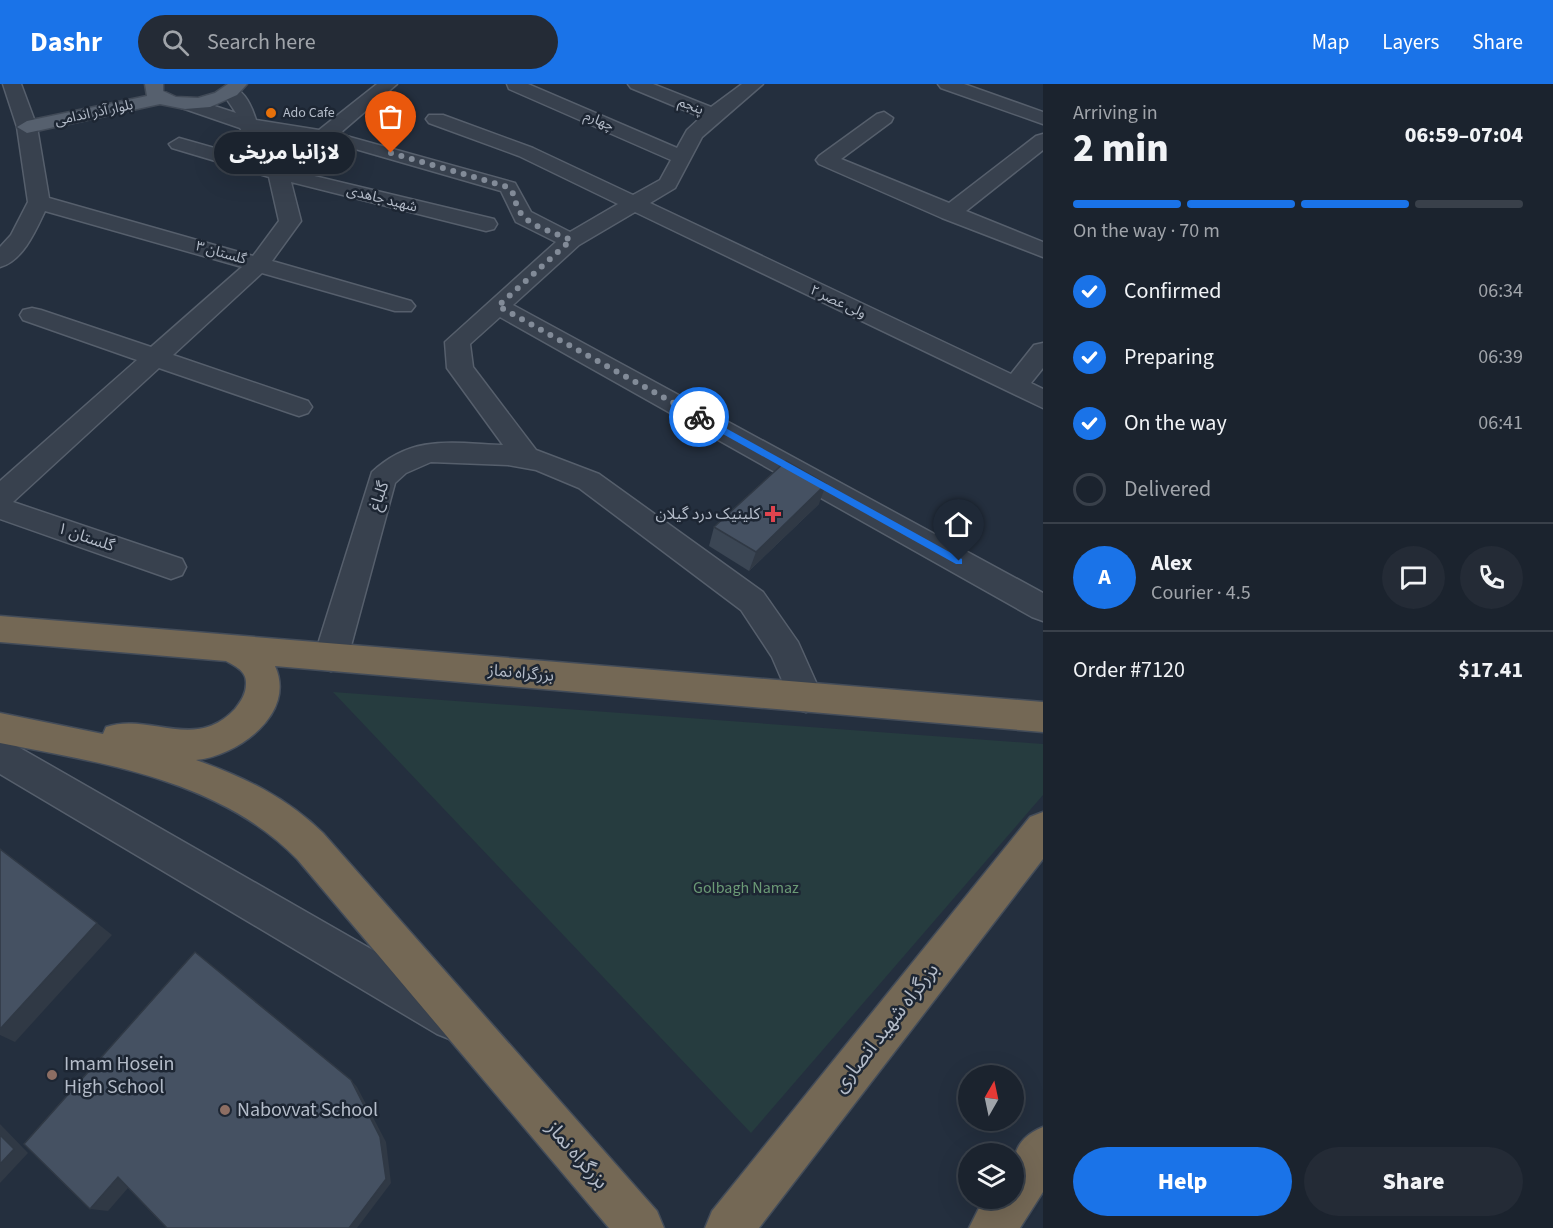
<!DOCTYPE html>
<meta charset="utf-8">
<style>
body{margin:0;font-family:"Source Sans 3","Noto Sans Arabic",sans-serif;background:#242b36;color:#f1f3f6;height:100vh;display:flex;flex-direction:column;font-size:22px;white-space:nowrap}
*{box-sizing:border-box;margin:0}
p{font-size:20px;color:#a0a4aa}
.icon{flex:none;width:33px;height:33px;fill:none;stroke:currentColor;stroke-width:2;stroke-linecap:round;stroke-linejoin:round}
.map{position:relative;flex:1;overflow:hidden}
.panel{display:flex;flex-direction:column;background:#1b232e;width:510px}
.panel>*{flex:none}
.needle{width:39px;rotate:9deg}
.controls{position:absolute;left:958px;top:981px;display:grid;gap:12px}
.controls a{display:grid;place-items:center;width:66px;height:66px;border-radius:50%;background:#1b232e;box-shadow:0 6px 24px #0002,0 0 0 2px #39404a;font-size:30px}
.pin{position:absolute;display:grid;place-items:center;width:51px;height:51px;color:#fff;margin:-62px -26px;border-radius:50% 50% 50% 0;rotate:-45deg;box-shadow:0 0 6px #0007}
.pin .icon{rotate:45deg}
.courier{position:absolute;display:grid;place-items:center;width:60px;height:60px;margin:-30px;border:4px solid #1a73e8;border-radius:50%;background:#fff;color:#222;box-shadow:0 2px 8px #0007}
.bubble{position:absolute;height:42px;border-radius:21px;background:#1b232e;box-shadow:0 6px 24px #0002,0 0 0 2px #39404a;font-size:20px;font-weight:800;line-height:42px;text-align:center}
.headline em{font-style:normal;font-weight:800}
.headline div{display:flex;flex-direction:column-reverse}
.headline{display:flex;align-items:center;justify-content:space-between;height:102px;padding:0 30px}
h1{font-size:39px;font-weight:800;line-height:45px}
.bar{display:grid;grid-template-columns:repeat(4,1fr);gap:9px 6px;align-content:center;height:72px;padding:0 30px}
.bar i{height:8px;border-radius:4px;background:#39404a}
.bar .selected{background:#1a73e8}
.bar p{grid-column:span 4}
.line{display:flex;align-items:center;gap:15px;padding:0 30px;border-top:2px solid #39404a}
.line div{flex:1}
.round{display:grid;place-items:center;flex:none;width:63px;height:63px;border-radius:32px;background:#242b36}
ol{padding:0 30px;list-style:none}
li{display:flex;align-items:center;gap:18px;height:66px}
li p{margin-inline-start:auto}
li .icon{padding:6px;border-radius:50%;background:#1a73e8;color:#fff;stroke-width:4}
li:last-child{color:#a0a4aa}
li i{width:33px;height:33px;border:3px solid #39404a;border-radius:50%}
.button{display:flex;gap:12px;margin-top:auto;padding:12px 30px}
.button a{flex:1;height:69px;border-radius:36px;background:#1a73e8;color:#fff;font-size:24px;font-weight:800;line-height:69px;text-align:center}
.button a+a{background:#242b36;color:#f1f3f6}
header{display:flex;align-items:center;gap:36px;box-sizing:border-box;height:84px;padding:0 30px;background:#1a73e8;color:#fff}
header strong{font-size:28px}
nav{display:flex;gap:33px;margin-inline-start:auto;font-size:21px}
.search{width:420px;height:54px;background:#242b36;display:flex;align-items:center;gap:15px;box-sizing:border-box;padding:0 21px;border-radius:33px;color:#a0a4aa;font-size:22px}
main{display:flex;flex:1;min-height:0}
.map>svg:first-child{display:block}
.green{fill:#263c3f}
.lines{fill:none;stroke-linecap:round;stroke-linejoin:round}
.minor-casing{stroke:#565f6c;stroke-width:3}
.major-casing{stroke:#414a57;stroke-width:3}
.highway-casing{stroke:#434c59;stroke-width:3}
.minor{fill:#38414e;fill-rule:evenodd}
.major{fill:#56606e;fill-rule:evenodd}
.highway{fill:#746855;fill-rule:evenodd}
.wall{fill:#3b4654}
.shaded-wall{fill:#303945}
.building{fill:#455162;stroke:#303945;stroke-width:1.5}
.route{fill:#1a73e8}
.done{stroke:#828b98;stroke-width:6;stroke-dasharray:0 10.8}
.food-dot{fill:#e8710a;stroke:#1d2633;stroke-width:2}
.health-dot{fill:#e0444e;stroke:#1d2633;stroke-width:2}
.education-dot{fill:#8d6e63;stroke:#1d2633;stroke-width:2}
.labels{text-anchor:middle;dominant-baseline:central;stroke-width:5;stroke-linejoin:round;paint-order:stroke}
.far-street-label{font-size:14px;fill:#b4bcc9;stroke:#1d2633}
.far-poi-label{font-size:14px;fill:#b4bcc9;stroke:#1d2633;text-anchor:start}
.street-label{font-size:16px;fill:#b4bcc9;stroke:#1d2633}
.poi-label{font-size:16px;fill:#b4bcc9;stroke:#1d2633;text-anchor:end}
.park-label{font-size:16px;fill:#6b9a76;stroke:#1d2633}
.near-street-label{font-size:20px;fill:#b4bcc9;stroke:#1d2633}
.near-poi-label{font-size:20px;fill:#b4bcc9;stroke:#1d2633;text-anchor:start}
</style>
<header>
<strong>Dashr</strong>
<div class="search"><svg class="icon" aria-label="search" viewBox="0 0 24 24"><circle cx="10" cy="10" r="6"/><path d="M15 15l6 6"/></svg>Search here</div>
<nav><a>Map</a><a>Layers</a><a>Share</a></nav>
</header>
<main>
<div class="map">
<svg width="1043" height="1144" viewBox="0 0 1043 1144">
<rect width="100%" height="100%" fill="#242f3e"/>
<path class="green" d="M333 608 1043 660V711L751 1049Z"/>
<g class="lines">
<g class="minor-casing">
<g id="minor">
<path d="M3 0H21L37 43 49 114 253 172 279 137 269 93 172 64 169 60 179 54 260 77 240 44 179 23 177 19 179 15H193L236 29 222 8 231 3C245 6 252 23 256 36L319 46 377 0H397L339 50 515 99 531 128 570 148 618 120 519 72 429 39 426 35 429 31H443L533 64 633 111 660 96 671 76 509 5 507 0H528L677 64 687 46 701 33 631 4 628 0H653L711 23 742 0H763L702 53 675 104 650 119 1011 290 1034 261 1043 259V284L1031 299 1043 305V324L635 128 579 161 513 221 1043 509V537L1032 533 500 233 470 260 473 283 536 366 599 390 763 508 798 558 823 614 818 624 806 628 794 624 772 573 741 526 579 404 536 386 508 381 431 378 406 389 395 399 348 573 343 583 331 587 319 583 314 573 372 388C413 350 452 359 503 361L447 284 445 258 556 158 516 138 501 107 345 62 261 48 285 85 494 135 497 140 494 145 486 147 291 98 301 137 272 177 411 217 415 222 411 227H395L262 189 173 271 308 317 312 323 308 329 299 332 290 329 159 284 13 418 182 475 186 483 182 491 171 495 0 435V397L137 276 23 236 20 231 23 226 32 224 41 226 151 263 242 183 45 127C36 146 23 177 0 183V163L11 151 28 118 17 43Z"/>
<path d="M938 0H964L1043 28V40L941 4Z"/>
<path d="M884 28 893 34 891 38 841 75 949 119 1036 52 1043 50V66L966 127 1043 158V173L942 134 819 80 816 76 819 72 877 30Z"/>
<path d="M0 655 13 660 467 920 473 935 467 950 452 956 437 950 0 690Z"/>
</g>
</g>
<g class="major-casing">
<path id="major" d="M145 0H163V7L176 13 198 14 215 9 228 0H247L237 11 210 23 185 25 160 20 27 49 17 43 27 37 147 12Z"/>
</g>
<g class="highway-casing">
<g id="highway">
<path d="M0 532 1043 618V648L275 582C297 630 237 672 196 676 244 693 286 713 323 749L657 1127 664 1144H609L297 775C220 696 103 679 0 659V629L103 650 106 643C149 628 195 668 235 625 241 617 246 610 246 600 247 587 235 582 226 577L0 558Z"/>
<path d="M1043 728V775L759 1144H705L712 1127 1030 733Z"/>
<path d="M1043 1043V1108L1020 1144H969L984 1114H1014C1014 1081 1007 1058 1043 1043Z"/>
</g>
</g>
<use href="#minor" class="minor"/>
<use href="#major" class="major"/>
<use href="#highway" class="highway"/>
</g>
<path class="wall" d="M819 420 749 487 709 462 714 443Z"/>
<g class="shaded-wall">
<path d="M826 400 819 420 749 487 756 468Z"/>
<path d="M97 839 112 851 15 958 0 951V945Z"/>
<path d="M351 996 357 1003 386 1058 391 1099 357 1144H349Z"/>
<path d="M0 1040 28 1069 0 1099Z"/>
<path d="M118 1093 134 1097 108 1127 90 1125Z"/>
</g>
<g class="building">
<path d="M786 377 826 400 756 468 714 443Z"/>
<path d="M0 765 97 839 0 945Z"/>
<path d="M195 868 351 996 380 1053 386 1095 349 1144H167L118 1093 90 1125 24 1060Z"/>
<path d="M0 1051 14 1065 0 1080Z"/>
</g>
<path class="route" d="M696 331H702L962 475V480H956L696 335Z"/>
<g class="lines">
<path class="done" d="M391 69 508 103C518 113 513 118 520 128 528 142 556 149 571 156L498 222 699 333"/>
</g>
<circle class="food-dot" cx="271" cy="29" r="6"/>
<path class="health-dot" d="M770 421h6v6h6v6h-6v6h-6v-6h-6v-6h6z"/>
<g class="education-dot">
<circle cx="52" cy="991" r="6"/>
<circle cx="225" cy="1026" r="6"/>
</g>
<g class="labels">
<g class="far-street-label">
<text transform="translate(691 22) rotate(22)">پنجم</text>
<text transform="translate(94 29) rotate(-12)">بلوار آذر اندامی</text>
<text transform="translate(599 37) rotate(23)">چهارم</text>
<text transform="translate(382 115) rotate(14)">شهید جاهدی</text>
<text transform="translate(221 169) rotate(16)">گلستان ۳</text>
<text transform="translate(838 218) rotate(25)">ولی عصر ۲</text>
</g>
<g class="far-poi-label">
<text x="283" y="29">Ado Cafe</text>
</g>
<g class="street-label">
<text transform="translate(379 412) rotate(-70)">گلباغ</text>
<text transform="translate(86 453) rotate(19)">گلستان ۱</text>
<text transform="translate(521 589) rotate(5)">بزرگراه نماز</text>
</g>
<g class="poi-label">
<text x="760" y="430">کلینیک درد گیلان</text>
</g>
<g class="park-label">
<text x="746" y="804">Golbagh Namaz</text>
</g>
<g class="near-street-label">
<text transform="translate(886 944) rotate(-52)">بزرگراه شهید انصاری</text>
<text transform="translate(577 1071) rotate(49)">بزرگراه نماز</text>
</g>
<g class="near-poi-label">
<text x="64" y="980">Imam Hosein<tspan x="64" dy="23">High School</tspan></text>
<text x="237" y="1026">Nabovvat School</text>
</g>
</g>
</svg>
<div class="controls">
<a><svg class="needle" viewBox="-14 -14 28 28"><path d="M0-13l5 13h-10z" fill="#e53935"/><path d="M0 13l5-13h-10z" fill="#a0a4aa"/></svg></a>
<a><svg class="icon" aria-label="layers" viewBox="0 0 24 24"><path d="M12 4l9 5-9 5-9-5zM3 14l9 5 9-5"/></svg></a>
</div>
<div class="pin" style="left:391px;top:69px;background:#ea580c"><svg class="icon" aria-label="bag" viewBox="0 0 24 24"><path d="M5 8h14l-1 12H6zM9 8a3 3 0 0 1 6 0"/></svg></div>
<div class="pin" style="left:959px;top:477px;background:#1f2937"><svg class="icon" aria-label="home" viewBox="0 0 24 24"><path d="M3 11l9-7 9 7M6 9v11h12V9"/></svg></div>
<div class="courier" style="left:699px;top:333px"><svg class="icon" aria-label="bike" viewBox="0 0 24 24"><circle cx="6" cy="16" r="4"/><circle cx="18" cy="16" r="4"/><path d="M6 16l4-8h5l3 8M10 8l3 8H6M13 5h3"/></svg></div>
<div class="bubble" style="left:214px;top:48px;width:141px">لازانیا مریخی</div>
</div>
<section class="panel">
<div class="headline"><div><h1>2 min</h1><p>Arriving in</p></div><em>06:59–07:04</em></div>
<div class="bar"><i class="selected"></i><i class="selected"></i><i class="selected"></i><i></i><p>On the way · 70 m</p></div>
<ol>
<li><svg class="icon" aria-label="check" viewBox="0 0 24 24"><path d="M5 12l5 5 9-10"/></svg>Confirmed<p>06:34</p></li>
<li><svg class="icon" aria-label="check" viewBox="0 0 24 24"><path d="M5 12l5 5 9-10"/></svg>Preparing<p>06:39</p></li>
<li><svg class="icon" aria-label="check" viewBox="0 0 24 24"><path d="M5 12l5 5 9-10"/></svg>On the way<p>06:41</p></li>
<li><i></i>Delivered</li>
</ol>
<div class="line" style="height:108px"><b class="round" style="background:#1a73e8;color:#fff">A</b><div><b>Alex</b><p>Courier · 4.5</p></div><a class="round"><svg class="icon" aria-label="chat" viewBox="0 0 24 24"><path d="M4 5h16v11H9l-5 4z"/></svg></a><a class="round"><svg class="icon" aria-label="phone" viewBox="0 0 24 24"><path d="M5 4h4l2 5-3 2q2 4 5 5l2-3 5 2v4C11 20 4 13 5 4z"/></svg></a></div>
<div class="line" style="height:78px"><div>Order #7120</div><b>$17.41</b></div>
<div class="button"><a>Help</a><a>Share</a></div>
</section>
</main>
